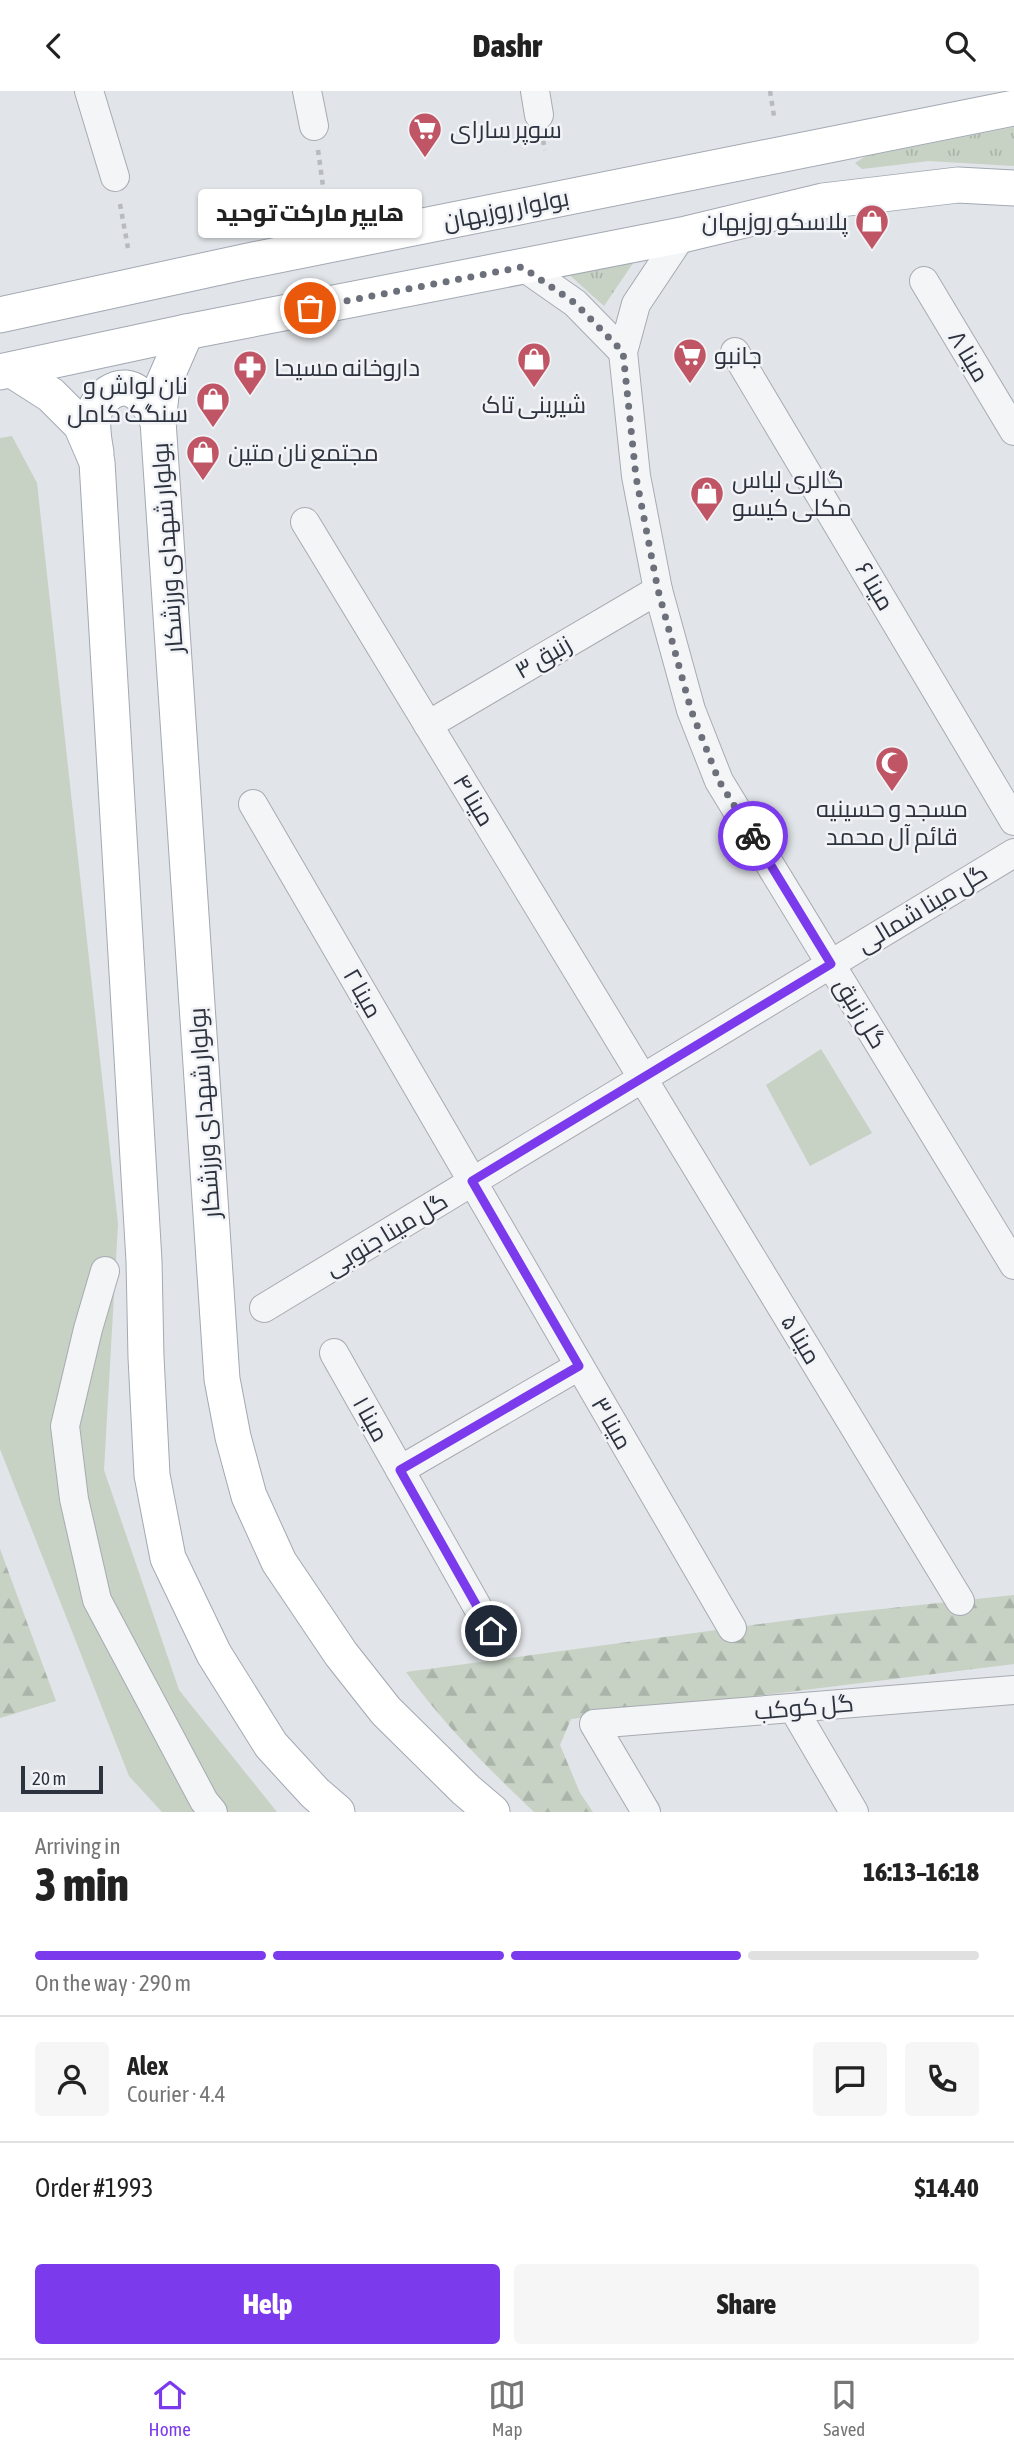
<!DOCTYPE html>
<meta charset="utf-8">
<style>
body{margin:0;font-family:"Asap Condensed",Cairo,sans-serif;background:#f6f6f6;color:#222;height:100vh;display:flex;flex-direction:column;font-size:26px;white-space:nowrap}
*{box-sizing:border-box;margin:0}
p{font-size:23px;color:#767676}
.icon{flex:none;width:38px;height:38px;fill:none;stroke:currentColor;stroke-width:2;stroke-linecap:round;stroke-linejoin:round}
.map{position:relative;height:1721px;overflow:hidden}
.details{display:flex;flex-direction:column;background:#fff;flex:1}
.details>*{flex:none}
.scale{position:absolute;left:21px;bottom:18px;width:82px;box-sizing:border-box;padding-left:7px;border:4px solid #2c323e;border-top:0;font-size:19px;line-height:24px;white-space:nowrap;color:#2c323e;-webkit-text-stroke:5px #f1f3f6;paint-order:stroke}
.pin{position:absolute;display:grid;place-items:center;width:60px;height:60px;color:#fff;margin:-30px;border:4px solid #fff;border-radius:50%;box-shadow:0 2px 7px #0007}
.courier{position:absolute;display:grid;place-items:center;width:70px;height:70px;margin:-35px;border:5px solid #7c3aed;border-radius:50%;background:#fff;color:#222;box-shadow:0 2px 9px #0007}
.bubble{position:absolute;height:49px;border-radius:7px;background:#fff;box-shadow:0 2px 5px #0004;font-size:23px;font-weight:800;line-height:49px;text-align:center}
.summary em{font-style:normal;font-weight:800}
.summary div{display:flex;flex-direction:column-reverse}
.summary{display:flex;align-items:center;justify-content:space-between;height:119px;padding:0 35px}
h1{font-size:46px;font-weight:800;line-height:52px}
.bar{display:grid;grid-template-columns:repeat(4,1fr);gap:10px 7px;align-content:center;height:84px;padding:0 35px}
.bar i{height:9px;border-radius:5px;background:#e0e0e0}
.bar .active{background:#7c3aed}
.bar p{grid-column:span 4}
.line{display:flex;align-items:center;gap:18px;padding:0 35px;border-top:2px solid #e0e0e0}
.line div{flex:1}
.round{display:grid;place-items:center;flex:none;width:74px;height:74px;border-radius:7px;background:#f6f6f6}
.action{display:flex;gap:14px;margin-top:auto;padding:14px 35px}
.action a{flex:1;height:80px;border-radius:7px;background:#7c3aed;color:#fff;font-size:28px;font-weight:800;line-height:80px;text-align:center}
.action a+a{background:#f6f6f6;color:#222}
header{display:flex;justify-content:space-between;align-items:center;height:91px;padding:0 35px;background:#fff;font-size:32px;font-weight:800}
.tab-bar{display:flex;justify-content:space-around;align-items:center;height:98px;border-top:2px solid #e0e0e0;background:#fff;font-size:19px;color:#767676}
.tab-bar a{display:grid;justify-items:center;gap:4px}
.tab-bar .active{color:#7c3aed}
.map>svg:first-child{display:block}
.grass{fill:url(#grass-tufts)}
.forest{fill:url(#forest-firs)}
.green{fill:#c7d1c4}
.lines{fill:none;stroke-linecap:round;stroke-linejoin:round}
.minor-casing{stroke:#a7abb2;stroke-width:30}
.major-casing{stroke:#a2a9b3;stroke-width:37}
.path{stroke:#b8bac0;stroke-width:4.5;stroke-dasharray:5 5;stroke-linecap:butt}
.minor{stroke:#f4f5f7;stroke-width:28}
.major{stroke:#fff;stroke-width:35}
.done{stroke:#6b707a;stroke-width:7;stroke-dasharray:0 12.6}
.route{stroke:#7c3aed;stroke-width:9}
.labels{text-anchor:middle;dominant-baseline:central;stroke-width:5;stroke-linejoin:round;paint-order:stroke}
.poi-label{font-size:24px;fill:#2c323e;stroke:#f1f3f6;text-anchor:start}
.street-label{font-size:24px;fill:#2c323e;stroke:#f1f3f6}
</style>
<header><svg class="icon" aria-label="back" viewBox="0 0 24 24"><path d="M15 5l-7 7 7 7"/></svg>Dashr<svg class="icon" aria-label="search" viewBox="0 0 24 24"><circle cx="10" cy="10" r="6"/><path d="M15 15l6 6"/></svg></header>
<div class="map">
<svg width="1014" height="1721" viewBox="0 0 1014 1721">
<defs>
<pattern id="grass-tufts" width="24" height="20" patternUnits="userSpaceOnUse" patternTransform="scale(1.75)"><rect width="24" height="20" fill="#c7d1c4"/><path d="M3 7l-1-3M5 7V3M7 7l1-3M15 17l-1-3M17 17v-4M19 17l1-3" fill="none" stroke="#abb4a9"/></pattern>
<pattern id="forest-firs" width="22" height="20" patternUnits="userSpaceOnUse" patternTransform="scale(1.75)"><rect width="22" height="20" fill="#c7d1c4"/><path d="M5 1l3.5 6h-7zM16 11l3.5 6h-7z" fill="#abb4a9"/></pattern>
</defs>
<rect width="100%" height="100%" fill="#e1e4e8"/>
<g class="grass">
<path d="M1014 36V75L929 70 862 78 855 72 866 65Z"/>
<path d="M642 159 604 215 564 179Z"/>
</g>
<g class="forest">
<path d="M0 1458 56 1610 0 1627Z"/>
<path d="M1014 1504V1573L571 1628 560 1654 580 1702 593 1721H534C488 1677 443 1633 406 1581L835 1523Z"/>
</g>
<g class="green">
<path d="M12 345 37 392 118 1133 104 1379 179 1599 277 1721H162L129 1685 0 1358V347Z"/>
<path d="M821 958 872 1042 810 1075 766 994Z"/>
</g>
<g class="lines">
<g class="minor-casing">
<g id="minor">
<path d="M89 0 115 86"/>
<path d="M307 0 314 35"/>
<path d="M535 0 539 24"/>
<path d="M682 144 636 213 623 261 636 385 658 499 691 619 719 690 1014 1174"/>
<path d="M522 175 575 212 623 261"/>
<path d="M924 190 1014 340"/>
<path d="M735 261 1014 730"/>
<path d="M305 431 960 1510"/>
<path d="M428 634 658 499"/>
<path d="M253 713 732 1537"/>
<path d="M105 1180 88 1238 65 1335 74 1408 97 1509 204 1710 213 1721"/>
<path d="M264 1217 1014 762"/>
<path d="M334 1262 491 1540"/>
<path d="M400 1379 579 1275"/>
<path d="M793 1617 854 1721"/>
<path d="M646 1721 594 1633 1014 1599"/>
</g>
</g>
<g class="major-casing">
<g id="major">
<path d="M0 224 248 170 1014 17"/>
<path d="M186 241 162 296 158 330 222 1288 233 1346 249 1405 279 1471 341 1563 386 1620 466 1699 492 1721"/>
<path d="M12 279 51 304 81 334 97 371 144 1170 146 1266 152 1384 168 1467 214 1563 271 1654 315 1702 337 1721"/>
<path d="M0 281 186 241 682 144 823 110 958 94 1014 97"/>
<path d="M96 362C94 349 90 332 95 319 97 312 103 307 109 302 133 286 148 311 158 330"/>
</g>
</g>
<g class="path">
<path d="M770 0 774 25"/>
<path d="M543 49 545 59"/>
<path d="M318 59 326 117"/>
<path d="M120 113 128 157"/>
</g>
<use href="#minor" class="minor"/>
<use href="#major" class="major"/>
</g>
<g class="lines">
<path class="done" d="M310 217 522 176 575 212 623 261 636 386 658 499 691 619 719 690 753 745"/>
<path class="route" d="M491 1540 400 1379 579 1275 472 1090 831 873 753 745"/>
</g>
<defs>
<g id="supermarket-pin" transform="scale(1.75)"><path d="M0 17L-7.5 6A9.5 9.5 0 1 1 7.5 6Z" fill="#bf5565" stroke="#f1f3f6"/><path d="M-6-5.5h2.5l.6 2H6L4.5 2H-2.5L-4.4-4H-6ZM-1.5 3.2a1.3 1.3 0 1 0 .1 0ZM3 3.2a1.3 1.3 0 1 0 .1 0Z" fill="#fff"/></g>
<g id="shop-pin" transform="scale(1.75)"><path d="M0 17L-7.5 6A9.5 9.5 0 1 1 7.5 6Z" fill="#bf5565" stroke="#f1f3f6"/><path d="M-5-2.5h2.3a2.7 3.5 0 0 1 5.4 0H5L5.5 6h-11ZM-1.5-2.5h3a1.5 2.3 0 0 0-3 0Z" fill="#fff"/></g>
<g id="pharmacy-pin" transform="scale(1.75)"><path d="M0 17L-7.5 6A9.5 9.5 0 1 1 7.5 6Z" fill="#bf5565" stroke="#f1f3f6"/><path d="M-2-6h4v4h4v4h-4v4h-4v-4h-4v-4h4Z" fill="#fff"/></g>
<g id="mosque-pin" transform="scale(1.75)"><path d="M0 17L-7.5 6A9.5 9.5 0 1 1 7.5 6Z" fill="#bf5565" stroke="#f1f3f6"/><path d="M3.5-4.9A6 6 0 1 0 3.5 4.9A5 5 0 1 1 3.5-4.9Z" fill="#fff"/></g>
</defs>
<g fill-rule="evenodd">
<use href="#supermarket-pin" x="425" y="38"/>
<use href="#shop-pin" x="872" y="130"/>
<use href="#supermarket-pin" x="690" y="264"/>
<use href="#shop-pin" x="534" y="268"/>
<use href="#pharmacy-pin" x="250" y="276"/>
<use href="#shop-pin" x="213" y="308"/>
<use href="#shop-pin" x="203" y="361"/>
<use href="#shop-pin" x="707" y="402"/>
<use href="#mosque-pin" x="892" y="672"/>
</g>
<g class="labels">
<g class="poi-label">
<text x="450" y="38">سوپر سارای</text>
<text x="848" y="130" text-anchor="end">پلاسکو روزبهان</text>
<text x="714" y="264">جانبو</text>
<text x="274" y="276">داروخانه مسیحا</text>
<text x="188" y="294" text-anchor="end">نان لواش و<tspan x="188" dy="28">سنگک کامل</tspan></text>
<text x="534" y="313" text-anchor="middle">شیرینی تاک</text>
<text x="228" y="361">مجتمع نان متین</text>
<text x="732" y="388">گالری لباس<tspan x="732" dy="28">مکلی کیسو</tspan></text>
<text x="892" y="717" text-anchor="middle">مسجد و حسینیه<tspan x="892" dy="28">قائم آل محمد</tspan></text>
</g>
<g class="street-label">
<text transform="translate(506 118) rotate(-11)">بولوار روزبهان</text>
<text transform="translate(969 265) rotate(59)">مینا ۸</text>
<text transform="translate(167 457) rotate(-94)">بولوار شهدای ورزشکار</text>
<text transform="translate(875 495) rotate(59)">مینا ۶</text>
<text transform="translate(543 566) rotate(-30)">زنبق ۳</text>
<text transform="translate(474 709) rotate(59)">مینا ۴</text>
<text transform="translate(922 817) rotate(-31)">گل مینا شمالی</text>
<text transform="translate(363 902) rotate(60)">مینا ۲</text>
<text transform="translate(861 922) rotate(59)">گل زنبق</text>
<text transform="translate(204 1022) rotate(-94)">بولوار شهدای ورزشکار</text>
<text transform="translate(386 1143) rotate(-31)">گل مینا جنوبی</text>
<text transform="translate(801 1248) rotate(59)">مینا ۵</text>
<text transform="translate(371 1328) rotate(61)">مینا ۱</text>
<text transform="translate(612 1332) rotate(60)">مینا ۳</text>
<text transform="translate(804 1616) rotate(-5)">گل کوکب</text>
</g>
</g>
</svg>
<div class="scale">20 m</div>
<div class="pin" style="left:310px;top:217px;background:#ea580c"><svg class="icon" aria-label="bag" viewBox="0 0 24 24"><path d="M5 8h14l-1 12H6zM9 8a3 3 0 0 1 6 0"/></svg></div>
<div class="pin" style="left:491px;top:1540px;background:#1f2937"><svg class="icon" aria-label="home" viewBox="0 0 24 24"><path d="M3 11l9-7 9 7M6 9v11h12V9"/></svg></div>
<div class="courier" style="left:753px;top:745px"><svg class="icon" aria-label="bike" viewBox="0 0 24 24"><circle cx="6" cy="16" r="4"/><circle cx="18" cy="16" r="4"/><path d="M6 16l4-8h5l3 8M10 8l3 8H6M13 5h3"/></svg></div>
<div class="bubble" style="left:198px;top:98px;width:224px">هایپر مارکت توحید</div>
</div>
<section class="details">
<div class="summary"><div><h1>3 min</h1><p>Arriving in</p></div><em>16:13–16:18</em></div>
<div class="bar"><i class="active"></i><i class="active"></i><i class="active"></i><i></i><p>On the way · 290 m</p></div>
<div class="line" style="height:126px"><a class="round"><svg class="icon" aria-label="person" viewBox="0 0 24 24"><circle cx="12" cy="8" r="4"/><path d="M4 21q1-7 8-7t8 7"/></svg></a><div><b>Alex</b><p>Courier · 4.4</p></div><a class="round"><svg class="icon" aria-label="chat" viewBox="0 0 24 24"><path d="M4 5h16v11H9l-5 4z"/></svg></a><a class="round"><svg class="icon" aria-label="phone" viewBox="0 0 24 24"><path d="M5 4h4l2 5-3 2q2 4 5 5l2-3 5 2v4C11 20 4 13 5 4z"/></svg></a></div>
<div class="line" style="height:91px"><div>Order #1993</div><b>$14.40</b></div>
<div class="action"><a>Help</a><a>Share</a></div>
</section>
<nav class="tab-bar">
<a class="active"><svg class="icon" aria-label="home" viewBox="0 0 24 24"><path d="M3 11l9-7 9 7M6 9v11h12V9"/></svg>Home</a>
<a><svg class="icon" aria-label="map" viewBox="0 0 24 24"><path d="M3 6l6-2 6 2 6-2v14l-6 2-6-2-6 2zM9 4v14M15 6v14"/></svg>Map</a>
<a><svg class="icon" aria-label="saved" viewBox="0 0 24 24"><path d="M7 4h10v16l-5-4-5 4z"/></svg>Saved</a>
</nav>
